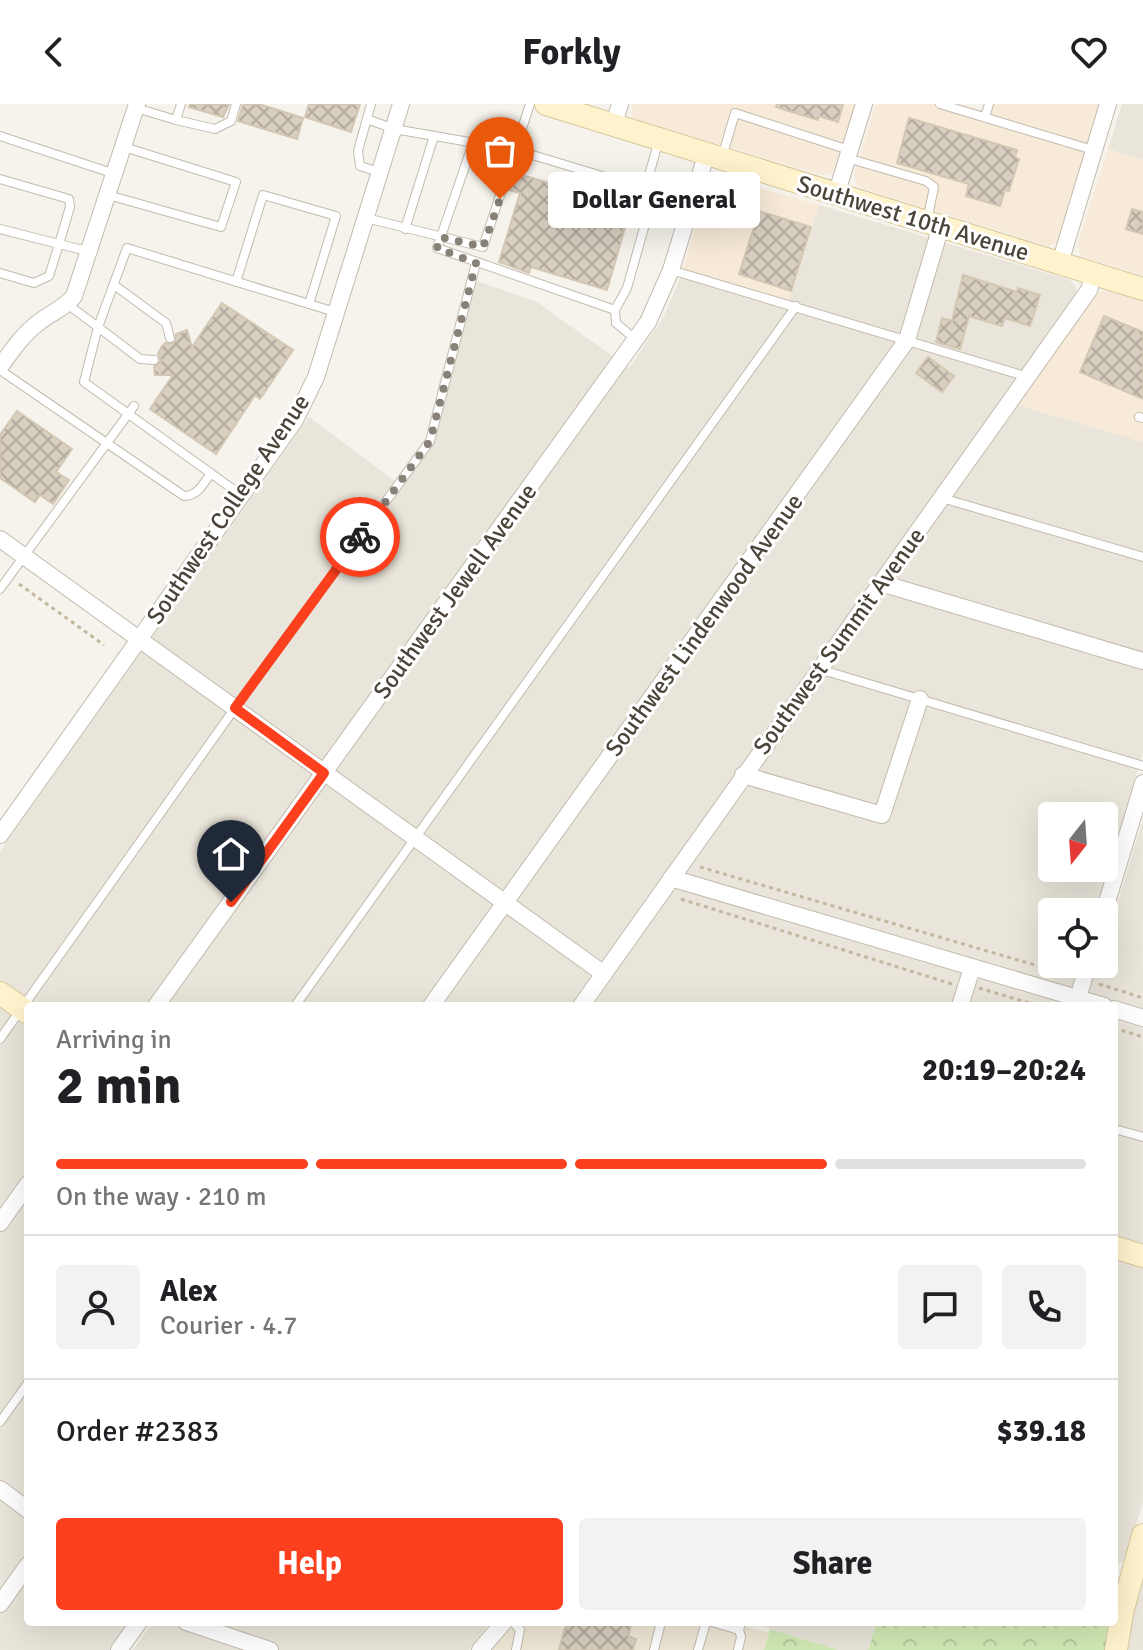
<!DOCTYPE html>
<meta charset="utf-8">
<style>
body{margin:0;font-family:Signika,sans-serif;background:#f2f2f2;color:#202124;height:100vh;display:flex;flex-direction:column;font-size:30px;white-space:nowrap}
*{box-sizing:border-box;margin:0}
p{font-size:26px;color:#757577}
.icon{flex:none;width:44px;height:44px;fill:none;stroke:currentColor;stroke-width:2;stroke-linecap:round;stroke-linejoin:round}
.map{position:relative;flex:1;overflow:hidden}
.drawer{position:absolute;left:24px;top:898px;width:1094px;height:624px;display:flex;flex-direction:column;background:#fff;border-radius:8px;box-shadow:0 8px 32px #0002}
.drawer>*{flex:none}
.needle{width:52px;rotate:197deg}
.fabs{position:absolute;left:1038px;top:698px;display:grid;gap:16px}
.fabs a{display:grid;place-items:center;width:80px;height:80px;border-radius:8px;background:#fff;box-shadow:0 8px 32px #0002;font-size:40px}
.pin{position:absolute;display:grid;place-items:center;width:68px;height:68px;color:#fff;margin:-82px -34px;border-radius:50% 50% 50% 0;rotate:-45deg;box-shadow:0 0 8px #0007}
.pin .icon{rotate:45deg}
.courier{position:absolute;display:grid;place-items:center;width:80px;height:80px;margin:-40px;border:6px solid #fc3f1d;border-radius:50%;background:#fff;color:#222;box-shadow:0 2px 10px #0007}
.bubble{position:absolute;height:56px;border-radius:8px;background:#fff;box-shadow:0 8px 32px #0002;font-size:26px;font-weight:700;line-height:56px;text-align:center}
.overview em{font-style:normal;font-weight:700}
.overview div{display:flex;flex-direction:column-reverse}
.overview{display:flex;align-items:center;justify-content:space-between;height:136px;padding:0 32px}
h1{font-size:52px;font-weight:700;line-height:60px}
.bar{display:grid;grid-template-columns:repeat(4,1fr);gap:12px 8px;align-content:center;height:96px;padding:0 32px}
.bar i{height:10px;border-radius:6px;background:#e0e0e0}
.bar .current{background:#fc3f1d}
.bar p{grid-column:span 4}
.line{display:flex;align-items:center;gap:20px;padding:0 32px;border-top:2px solid #e0e0e0}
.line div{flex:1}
.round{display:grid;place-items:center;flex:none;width:84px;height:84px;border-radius:8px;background:#f2f2f2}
.cta{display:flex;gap:16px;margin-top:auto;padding:16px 32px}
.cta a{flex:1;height:92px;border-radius:8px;background:#fc3f1d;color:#fff;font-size:32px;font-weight:700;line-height:92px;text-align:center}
.cta a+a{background:#f2f2f2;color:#202124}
header{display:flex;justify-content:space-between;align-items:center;height:104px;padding:0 32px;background:#fff;font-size:36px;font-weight:700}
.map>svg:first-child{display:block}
.residential{fill:#eae5da;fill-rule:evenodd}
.commercial{fill:#f7ead8}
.education{fill:#efe8d6}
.forest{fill:url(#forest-crowns)}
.building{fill:url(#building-cross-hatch);stroke:#d3c7b4;stroke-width:2}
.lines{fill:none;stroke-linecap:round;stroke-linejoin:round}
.lane-casing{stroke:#c2bbae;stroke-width:10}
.street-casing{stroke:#c2bbae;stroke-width:18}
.secondary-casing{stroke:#d6c79b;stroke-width:24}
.path{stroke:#c4b79f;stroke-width:3;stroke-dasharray:4 4;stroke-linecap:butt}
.lane{stroke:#fff;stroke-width:8}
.street{stroke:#fff;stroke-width:16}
.secondary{stroke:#fff3cd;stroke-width:22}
.done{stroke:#878178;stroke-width:8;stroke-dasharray:0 14.4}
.route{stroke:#fc3f1d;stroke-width:10}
.labels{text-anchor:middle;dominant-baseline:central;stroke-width:6;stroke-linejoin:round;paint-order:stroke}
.street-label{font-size:24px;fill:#4b4439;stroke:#fff}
</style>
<header><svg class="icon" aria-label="back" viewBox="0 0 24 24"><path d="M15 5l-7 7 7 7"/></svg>Forkly<svg class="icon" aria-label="heart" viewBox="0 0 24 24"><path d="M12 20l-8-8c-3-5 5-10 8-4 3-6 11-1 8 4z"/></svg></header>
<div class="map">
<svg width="1143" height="1546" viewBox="0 0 1143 1546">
<defs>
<pattern id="forest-crowns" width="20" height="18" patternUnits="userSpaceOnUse" patternTransform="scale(2)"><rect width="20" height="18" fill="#d2eab5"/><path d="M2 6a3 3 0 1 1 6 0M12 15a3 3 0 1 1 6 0" fill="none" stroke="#b6ca9c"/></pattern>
<pattern id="building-cross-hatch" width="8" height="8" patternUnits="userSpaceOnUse" patternTransform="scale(2)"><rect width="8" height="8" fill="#d8cfc1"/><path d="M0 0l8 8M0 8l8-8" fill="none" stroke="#b1aa9e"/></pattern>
</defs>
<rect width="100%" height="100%" fill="#f6f3ec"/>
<g class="residential">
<path d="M1122 0H1143V56L1108 45Z"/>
<path d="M819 101 1070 176 1076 183V191L571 902H28V1518H130L110 1546H0V747L309 313 395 377 428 333 439 278 474 176 537 198 629 264 663 214 680 174 786 206Z"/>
<path d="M1018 301 1143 338V648L1101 789 1119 794 1143 715V1142L1114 1133V902H592L946 399ZM1052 712H1104V764H1052ZM1052 808H1104V860H1052Z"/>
<path d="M1114 1153 1143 1162V1399L1125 1455 1119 1460H1114Z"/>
<path d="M1143 1465V1546H1125L1127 1535Z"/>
<path d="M153 1518H490L469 1546H133Z"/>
<path d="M762 1518H877L868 1546H838L770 1525Z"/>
</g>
<g class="commercial">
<path d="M633 0H855L835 66 830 70 822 71 637 16 631 13Z"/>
<path d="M876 0H961L983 6 985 0H1100L1060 137 1049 142 861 84 856 80 854 71Z"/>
<path d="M1108 45 1143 56V171L1082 153 1077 143Z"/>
<path d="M719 72 819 101 786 206 680 174 708 81 712 74Z"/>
<path d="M1101 187H1109L1143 197V338L1018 301 1093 194Z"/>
</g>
<path class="education" d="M517 1518H730L769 1529 764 1546H492Z"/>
<g class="forest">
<path d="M877 1518H1111L1107 1546H868Z"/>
<path d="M770 1525 838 1546H764Z"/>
</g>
<g class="building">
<path d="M190 0H229L223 13 189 3Z"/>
<path d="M243 0H259L303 14 297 35 238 17Z"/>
<path d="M309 0H360L351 28 305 13Z"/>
<path d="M777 0H843L838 18 819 12 818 16 776 3Z"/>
<path d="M909 14 1017 46 1015 53 1019 55 1009 87 1005 86 1000 102 966 92 969 80 897 59Z"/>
<path d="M515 69 631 103 607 186 531 163 529 169 499 158 520 89 509 86Z"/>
<path d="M1132 105 1143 108V130L1126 125Z"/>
<path d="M759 107 811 123 791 187 739 170Z"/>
<path d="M963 171 1017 188 1018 184 1040 191 1030 222 1005 214 1002 222 969 212 960 245 936 238 942 214 952 217Z"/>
<path d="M222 199 293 246 260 295 255 291 216 350 150 305 173 271H155L154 263 161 257 158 250 162 242 165 239H174L176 230 187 226 192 243Z"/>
<path d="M1104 212 1143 228V295L1080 268Z"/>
<path d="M928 253 954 272 942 288 916 269Z"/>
<path d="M17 307 72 345 56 368 69 376 53 400 40 391 35 398 0 374V331Z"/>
<path d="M577 1518H632L628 1532 636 1535 633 1546H559L565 1524Z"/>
</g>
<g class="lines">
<g class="lane-casing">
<g id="lane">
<path d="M371 0 358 47 360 62 379 68"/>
<path d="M940 0 1093 46"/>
<path d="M136 4 176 16 181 0"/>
<path d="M985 13 989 0"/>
<path d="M367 15 394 25 516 46 645 85 651 99 627 184 615 206 616 219 635 235"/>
<path d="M176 16 215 25 231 17 236 0"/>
<path d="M0 32 115 70"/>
<path d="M473 39 437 144 615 206"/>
<path d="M722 53 735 9 849 46"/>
<path d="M847 54 926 77 934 83 927 117"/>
<path d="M0 75 69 95 70 103 59 140 0 125"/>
<path d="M645 85 659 36"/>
<path d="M108 91 221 123 236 78 124 43"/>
<path d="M651 99 688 110"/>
<path d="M366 114 483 143 530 0"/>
<path d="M405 125 434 32"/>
<path d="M671 166 1028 273"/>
<path d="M0 169 34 179 49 172 59 140 91 148"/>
<path d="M236 178 263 91 336 112 309 200"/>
<path d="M114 181 166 219 170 234"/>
<path d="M67 200 98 223 127 144 335 208"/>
<path d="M154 256 140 255 98 223 84 278 241 391"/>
<path d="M0 266 184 392C198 392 203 380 211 369"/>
<path d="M1139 313 1143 314"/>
<path d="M942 394 1143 453"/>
<path d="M0 485 134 302"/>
<path d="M819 565 1143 662"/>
<path d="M295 902 796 202"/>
<path d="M0 935 235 604 430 337 476 159"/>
<path d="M1114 1025 1143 1033"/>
<path d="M0 1318 28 1279"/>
<path d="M513 1518 520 1526 516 1546"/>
<path d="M712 1518 739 1526 741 1518"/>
<path d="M654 1546 661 1518"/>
<path d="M698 1546 706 1518"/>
<path d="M738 1546 741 1533 739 1526"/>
</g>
</g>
<g class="street-casing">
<g id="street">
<path d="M614 20 620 0"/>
<path d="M836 91 864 0"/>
<path d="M1060 159 1108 0"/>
<path d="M0 263C11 248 22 231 38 219 50 209 64 205 74 192L137 0"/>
<path d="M0 435 604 870"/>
<path d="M881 479 1143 557"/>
<path d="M743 671 882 711 920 595"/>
<path d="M0 731 295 316 316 273 401 0"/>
<path d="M671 774 1104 902"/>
<path d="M1104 808 1143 679"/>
<path d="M1078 894 1088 860"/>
<path d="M156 902 648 218 671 166 707 48"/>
<path d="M431 902 907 236 941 122"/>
<path d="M581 902 1089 186 1094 170"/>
<path d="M960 902 972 864"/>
<path d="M1114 905 1143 914"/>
<path d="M0 1119 28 1080"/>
<path d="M0 1385 28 1406"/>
<path d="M0 1500 28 1461"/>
<path d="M186 1518 270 1546"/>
<path d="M119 1546 139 1518"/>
<path d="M480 1546 504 1518"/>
</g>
</g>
<g class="secondary-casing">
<g id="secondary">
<path d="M546 0 1143 185"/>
<path d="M0 889 28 909"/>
<path d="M1114 1143 1143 1152"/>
<path d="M1116 1546 1122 1509 1143 1431"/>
</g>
</g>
<g class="path">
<path d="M19 480 104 541"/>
<path d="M700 763 1069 871"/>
<path d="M681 795 952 880"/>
<path d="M1099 880 1143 894"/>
<path d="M979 884 1039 902"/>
<path d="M1114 924 1143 933"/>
</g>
<use href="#lane" class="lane"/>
<use href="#street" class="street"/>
<use href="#secondary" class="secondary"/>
</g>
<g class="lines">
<path class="done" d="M360 433 430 337 476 159 437 144 441 133 483 143 500 95"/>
<path class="route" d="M231 798 324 669 235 604 360 433"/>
</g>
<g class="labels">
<g class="street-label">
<text transform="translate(913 114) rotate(17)">Southwest 10th Avenue</text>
<text transform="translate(228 405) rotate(-56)">Southwest College Avenue</text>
<text transform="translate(455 487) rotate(-54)">Southwest Jewell Avenue</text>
<text transform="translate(704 521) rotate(-54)">Southwest Lindenwood Avenue</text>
<text transform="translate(839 537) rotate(-54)">Southwest Summit Avenue</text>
</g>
</g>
</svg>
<div class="fabs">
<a><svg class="needle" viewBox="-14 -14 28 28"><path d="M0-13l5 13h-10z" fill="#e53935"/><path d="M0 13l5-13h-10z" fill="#757577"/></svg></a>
<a><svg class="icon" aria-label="locate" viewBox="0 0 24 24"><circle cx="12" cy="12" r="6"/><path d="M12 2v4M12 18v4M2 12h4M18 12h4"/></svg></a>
</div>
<div class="pin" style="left:500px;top:95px;background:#ea580c"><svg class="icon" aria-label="bag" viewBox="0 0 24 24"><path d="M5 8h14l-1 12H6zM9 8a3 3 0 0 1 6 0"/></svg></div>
<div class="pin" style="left:231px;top:798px;background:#1f2937"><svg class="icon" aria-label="home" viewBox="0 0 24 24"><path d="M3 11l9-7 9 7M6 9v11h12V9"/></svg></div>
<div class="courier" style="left:360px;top:433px"><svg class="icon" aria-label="bike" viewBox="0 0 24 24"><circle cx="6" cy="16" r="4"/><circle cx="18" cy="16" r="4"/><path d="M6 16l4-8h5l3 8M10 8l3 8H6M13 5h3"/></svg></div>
<div class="bubble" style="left:548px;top:68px;width:212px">Dollar General</div>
<section class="drawer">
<div class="overview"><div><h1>2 min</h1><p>Arriving in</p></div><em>20:19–20:24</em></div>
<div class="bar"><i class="current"></i><i class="current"></i><i class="current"></i><i></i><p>On the way · 210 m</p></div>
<div class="line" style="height:144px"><a class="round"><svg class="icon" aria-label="person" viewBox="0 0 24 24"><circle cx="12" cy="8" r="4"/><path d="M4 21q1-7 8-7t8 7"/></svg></a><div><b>Alex</b><p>Courier · 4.7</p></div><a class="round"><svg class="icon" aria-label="chat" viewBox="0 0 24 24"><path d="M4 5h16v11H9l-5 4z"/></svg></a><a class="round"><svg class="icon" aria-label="phone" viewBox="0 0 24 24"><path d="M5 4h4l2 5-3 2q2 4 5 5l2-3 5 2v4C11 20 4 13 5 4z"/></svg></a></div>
<div class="line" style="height:104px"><div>Order #2383</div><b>$39.18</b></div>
<div class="cta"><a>Help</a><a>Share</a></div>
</section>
</div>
